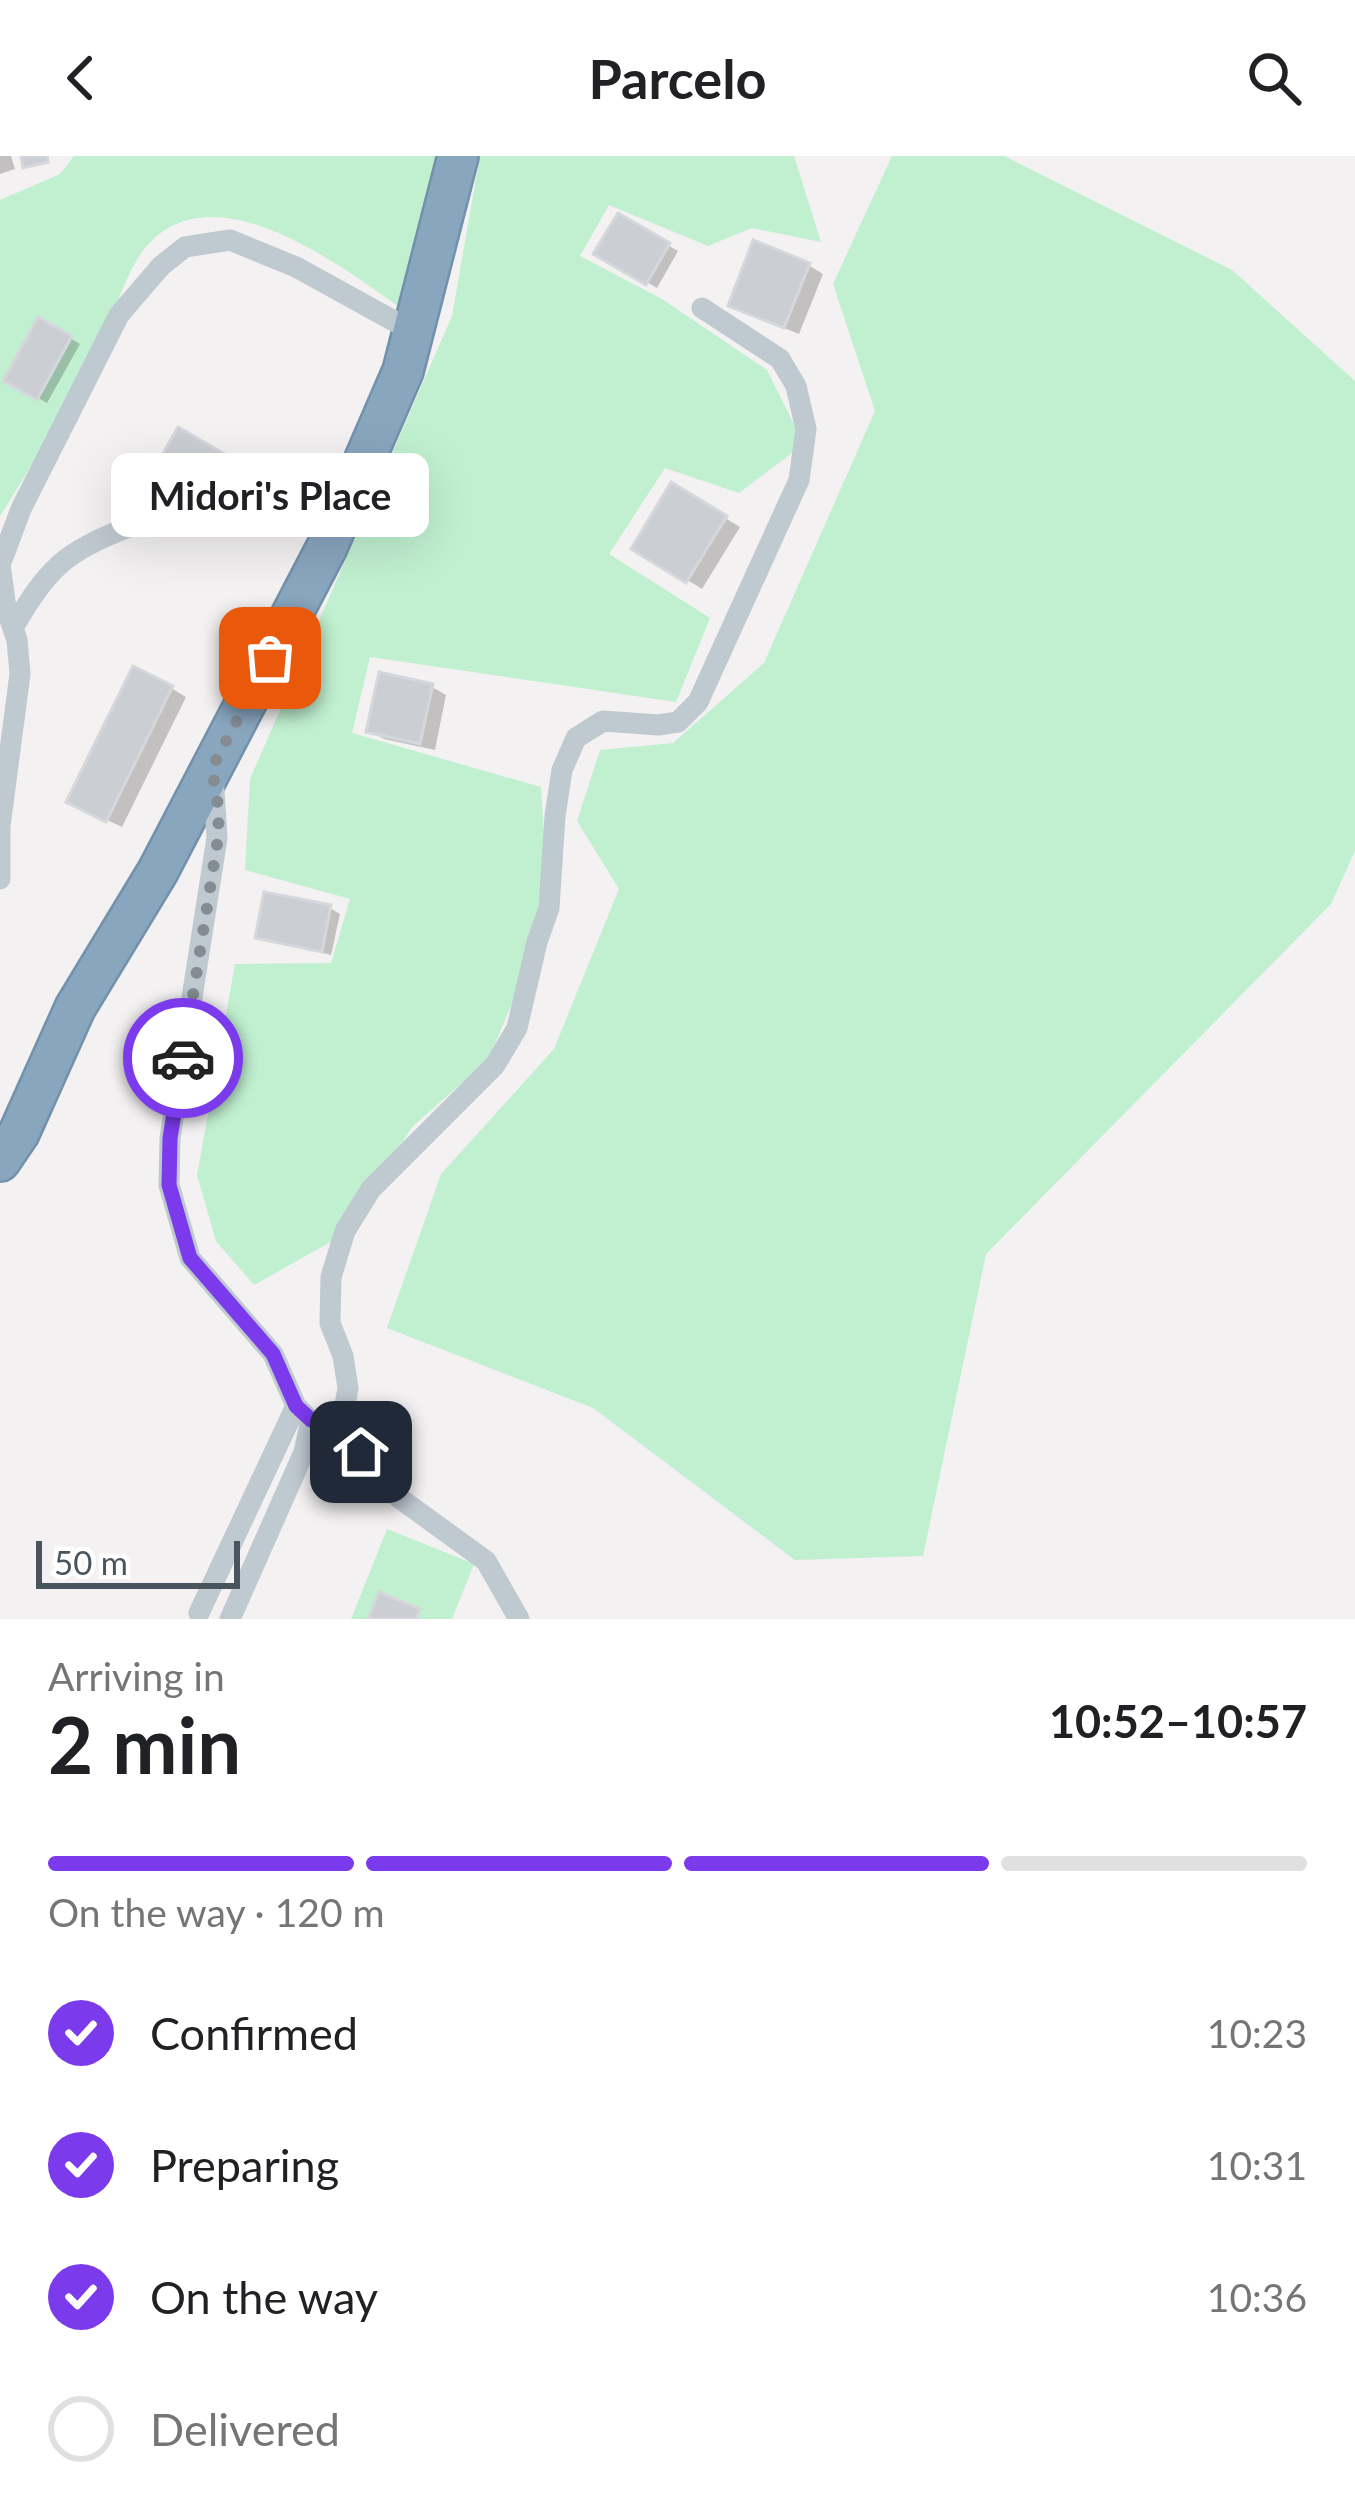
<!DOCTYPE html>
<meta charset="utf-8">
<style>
body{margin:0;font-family:Lato,sans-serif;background:#f2f2f2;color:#202124;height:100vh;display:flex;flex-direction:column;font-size:45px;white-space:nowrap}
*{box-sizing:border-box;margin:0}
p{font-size:39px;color:#757577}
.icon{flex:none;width:66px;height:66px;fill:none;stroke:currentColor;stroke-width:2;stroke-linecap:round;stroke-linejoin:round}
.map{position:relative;height:1463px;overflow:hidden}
.drawer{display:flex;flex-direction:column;background:#fff;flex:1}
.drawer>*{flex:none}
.scale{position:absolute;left:36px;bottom:30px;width:204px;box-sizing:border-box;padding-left:12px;border:6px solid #48555f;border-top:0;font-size:33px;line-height:42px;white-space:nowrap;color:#48555f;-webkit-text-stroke:9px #fff;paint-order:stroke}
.pin{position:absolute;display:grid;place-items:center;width:102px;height:102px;color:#fff;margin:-51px;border-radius:24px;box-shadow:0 6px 18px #0006}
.courier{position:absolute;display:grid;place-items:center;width:120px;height:120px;margin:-60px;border:9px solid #7c3aed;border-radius:50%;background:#fff;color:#222;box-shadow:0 3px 15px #0007}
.bubble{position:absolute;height:84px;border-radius:18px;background:#fff;box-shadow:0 12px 48px #0002;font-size:39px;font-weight:700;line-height:84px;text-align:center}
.headline em{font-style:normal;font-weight:700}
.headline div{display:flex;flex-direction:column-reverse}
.headline{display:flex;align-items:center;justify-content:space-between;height:204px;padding:0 48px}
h1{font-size:78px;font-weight:700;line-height:90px}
.bar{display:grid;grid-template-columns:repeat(4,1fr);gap:18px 12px;align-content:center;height:144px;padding:0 48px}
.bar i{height:15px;border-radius:9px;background:#e0e0e0}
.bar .active{background:#7c3aed}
.bar p{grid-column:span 4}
ol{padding:0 48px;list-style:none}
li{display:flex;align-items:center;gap:36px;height:132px}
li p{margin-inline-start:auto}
li .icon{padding:12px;border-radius:50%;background:#7c3aed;color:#fff;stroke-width:4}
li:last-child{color:#757577}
li i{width:66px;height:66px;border:6px solid #e0e0e0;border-radius:50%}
header{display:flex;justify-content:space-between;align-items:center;height:156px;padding:0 48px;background:#fff;font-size:54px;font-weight:700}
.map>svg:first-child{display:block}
.green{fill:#c0f0d0}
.shadow{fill:#0003}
.building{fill:#cbced3;stroke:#d5d7dc;stroke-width:3}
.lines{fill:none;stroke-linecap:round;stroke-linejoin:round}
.highway-casing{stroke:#7491ab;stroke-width:44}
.street{stroke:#bfc9d0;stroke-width:21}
.highway{stroke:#89a6bf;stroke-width:39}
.done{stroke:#848c92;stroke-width:12;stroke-dasharray:0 21.6}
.route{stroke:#7c3aed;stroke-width:15}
</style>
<header><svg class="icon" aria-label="back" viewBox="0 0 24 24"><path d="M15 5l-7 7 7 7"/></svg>Parcelo<svg class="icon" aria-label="search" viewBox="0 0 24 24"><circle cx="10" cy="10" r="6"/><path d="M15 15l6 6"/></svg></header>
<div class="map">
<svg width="1355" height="1463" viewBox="0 0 1355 1463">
<rect width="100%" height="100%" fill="#f3f1f1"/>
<g class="green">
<path d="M74 0H441L406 156C344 112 213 10 145 92 129 110 113 160 101 184 72 244 36 303 0 360V44L60 18Z"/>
<path d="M480 0H794L821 86 752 72 708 90 609 49 580 100 662 143 767 214 804 288 739 337 665 312 609 398 710 462 676 546 370 501 352 577 541 631 548 740 513 845 488 904 413 970 336 1083 254 1129 216 1085 197 1019 235 808 331 807 350 743 245 714 250 623 452 160Z"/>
<path d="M892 0H1004L1232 114 1355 225V695L1331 748 986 1098 923 1400 795 1404 593 1252 387 1172 441 1018 554 893 619 733 577 665 600 594 673 587 764 507 875 255 833 128Z"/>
<path d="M387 1373 474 1408 452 1463H351Z"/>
</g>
<g class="shadow">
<path d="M0 0H11L15 13 0 18Z"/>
<path d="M619 61 678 95 657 132 598 97Z"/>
<path d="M808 109 823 118 799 178 746 157Z"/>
<path d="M40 165 80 188 47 247 7 224Z"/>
<path d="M179 275 241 311 207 370 146 334Z"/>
<path d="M672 330 740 371 702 433 635 392Z"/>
<path d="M432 531 446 539 435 594 384 583 370 574Z"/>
<path d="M171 532 186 541 122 671 84 653Z"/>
<path d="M330 752 340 758 331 799 258 781Z"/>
</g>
<g class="building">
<path d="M21 0H47L48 6 23 12Z"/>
<path d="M618 57 670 87 646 129 593 98Z"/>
<path d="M753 84 810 107 784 172 728 150Z"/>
<path d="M38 161 72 180 37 244 3 225Z"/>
<path d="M178 271 228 300 191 364 142 335Z"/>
<path d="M671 326 727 360 686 427 631 393Z"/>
<path d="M257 463 270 471 235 539 221 532Z"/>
<path d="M133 510 173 530 106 666 66 646Z"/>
<path d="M379 516 433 528 420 588 366 576Z"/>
<path d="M264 736 331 749 322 796 255 782Z"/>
<path d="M379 1436 420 1453 416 1463H368Z"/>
</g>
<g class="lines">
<g class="highway-casing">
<path id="highway" d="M0 1005 19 977 75 852 158 715 327 391 403 215 458 0"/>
</g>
<g class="street">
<path d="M13 472C56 397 75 393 153 361"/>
<path d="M213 620 217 682 170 982 169 1029 190 1102 273 1198 296 1250 311 1265 340 1277 361 1296 380 1328 486 1405 519 1463"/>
<path d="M0 723V670L20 518 17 484 6 452 0 409 21 353 119 159 161 110 185 91 230 84 296 111 414 176"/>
<path d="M340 1277 348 1232 343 1200 330 1167 331 1121 345 1075 371 1033 495 909 517 872 537 786 549 752 555 660 562 614 576 582 603 565 658 569 678 566 698 546 799 324 806 273 796 230 780 203 702 152"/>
<path d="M199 1457 296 1250"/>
<path d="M230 1463 304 1296 311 1265"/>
</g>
<use href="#highway" class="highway"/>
</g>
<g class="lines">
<path class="done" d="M183 902 218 682 219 656 212 612 270 502"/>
<path class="route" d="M183 902 170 982 169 1029 190 1102 273 1198 296 1250 311 1264 340 1277 361 1296"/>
</g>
</svg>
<div class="scale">50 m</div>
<div class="pin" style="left:270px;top:502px;background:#ea580c"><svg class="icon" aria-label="bag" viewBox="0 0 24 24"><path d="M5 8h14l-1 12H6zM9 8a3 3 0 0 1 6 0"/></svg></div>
<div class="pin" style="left:361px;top:1296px;background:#1f2937"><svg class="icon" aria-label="home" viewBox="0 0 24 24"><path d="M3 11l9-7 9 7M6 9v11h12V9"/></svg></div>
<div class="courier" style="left:183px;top:902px"><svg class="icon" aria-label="car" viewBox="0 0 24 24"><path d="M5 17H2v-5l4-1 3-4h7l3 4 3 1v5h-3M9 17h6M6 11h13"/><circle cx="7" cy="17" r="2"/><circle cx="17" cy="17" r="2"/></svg></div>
<div class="bubble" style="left:111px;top:297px;width:318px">Midori's Place</div>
</div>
<section class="drawer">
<div class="headline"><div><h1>2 min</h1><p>Arriving in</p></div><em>10:52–10:57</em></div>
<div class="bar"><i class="active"></i><i class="active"></i><i class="active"></i><i></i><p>On the way · 120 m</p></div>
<ol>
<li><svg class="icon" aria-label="check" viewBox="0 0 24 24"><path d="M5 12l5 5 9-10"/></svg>Confirmed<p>10:23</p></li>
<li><svg class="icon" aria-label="check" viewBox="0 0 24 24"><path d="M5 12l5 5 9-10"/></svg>Preparing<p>10:31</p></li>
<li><svg class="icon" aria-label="check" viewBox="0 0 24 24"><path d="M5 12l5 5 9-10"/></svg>On the way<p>10:36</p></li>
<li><i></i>Delivered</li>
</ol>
</section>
